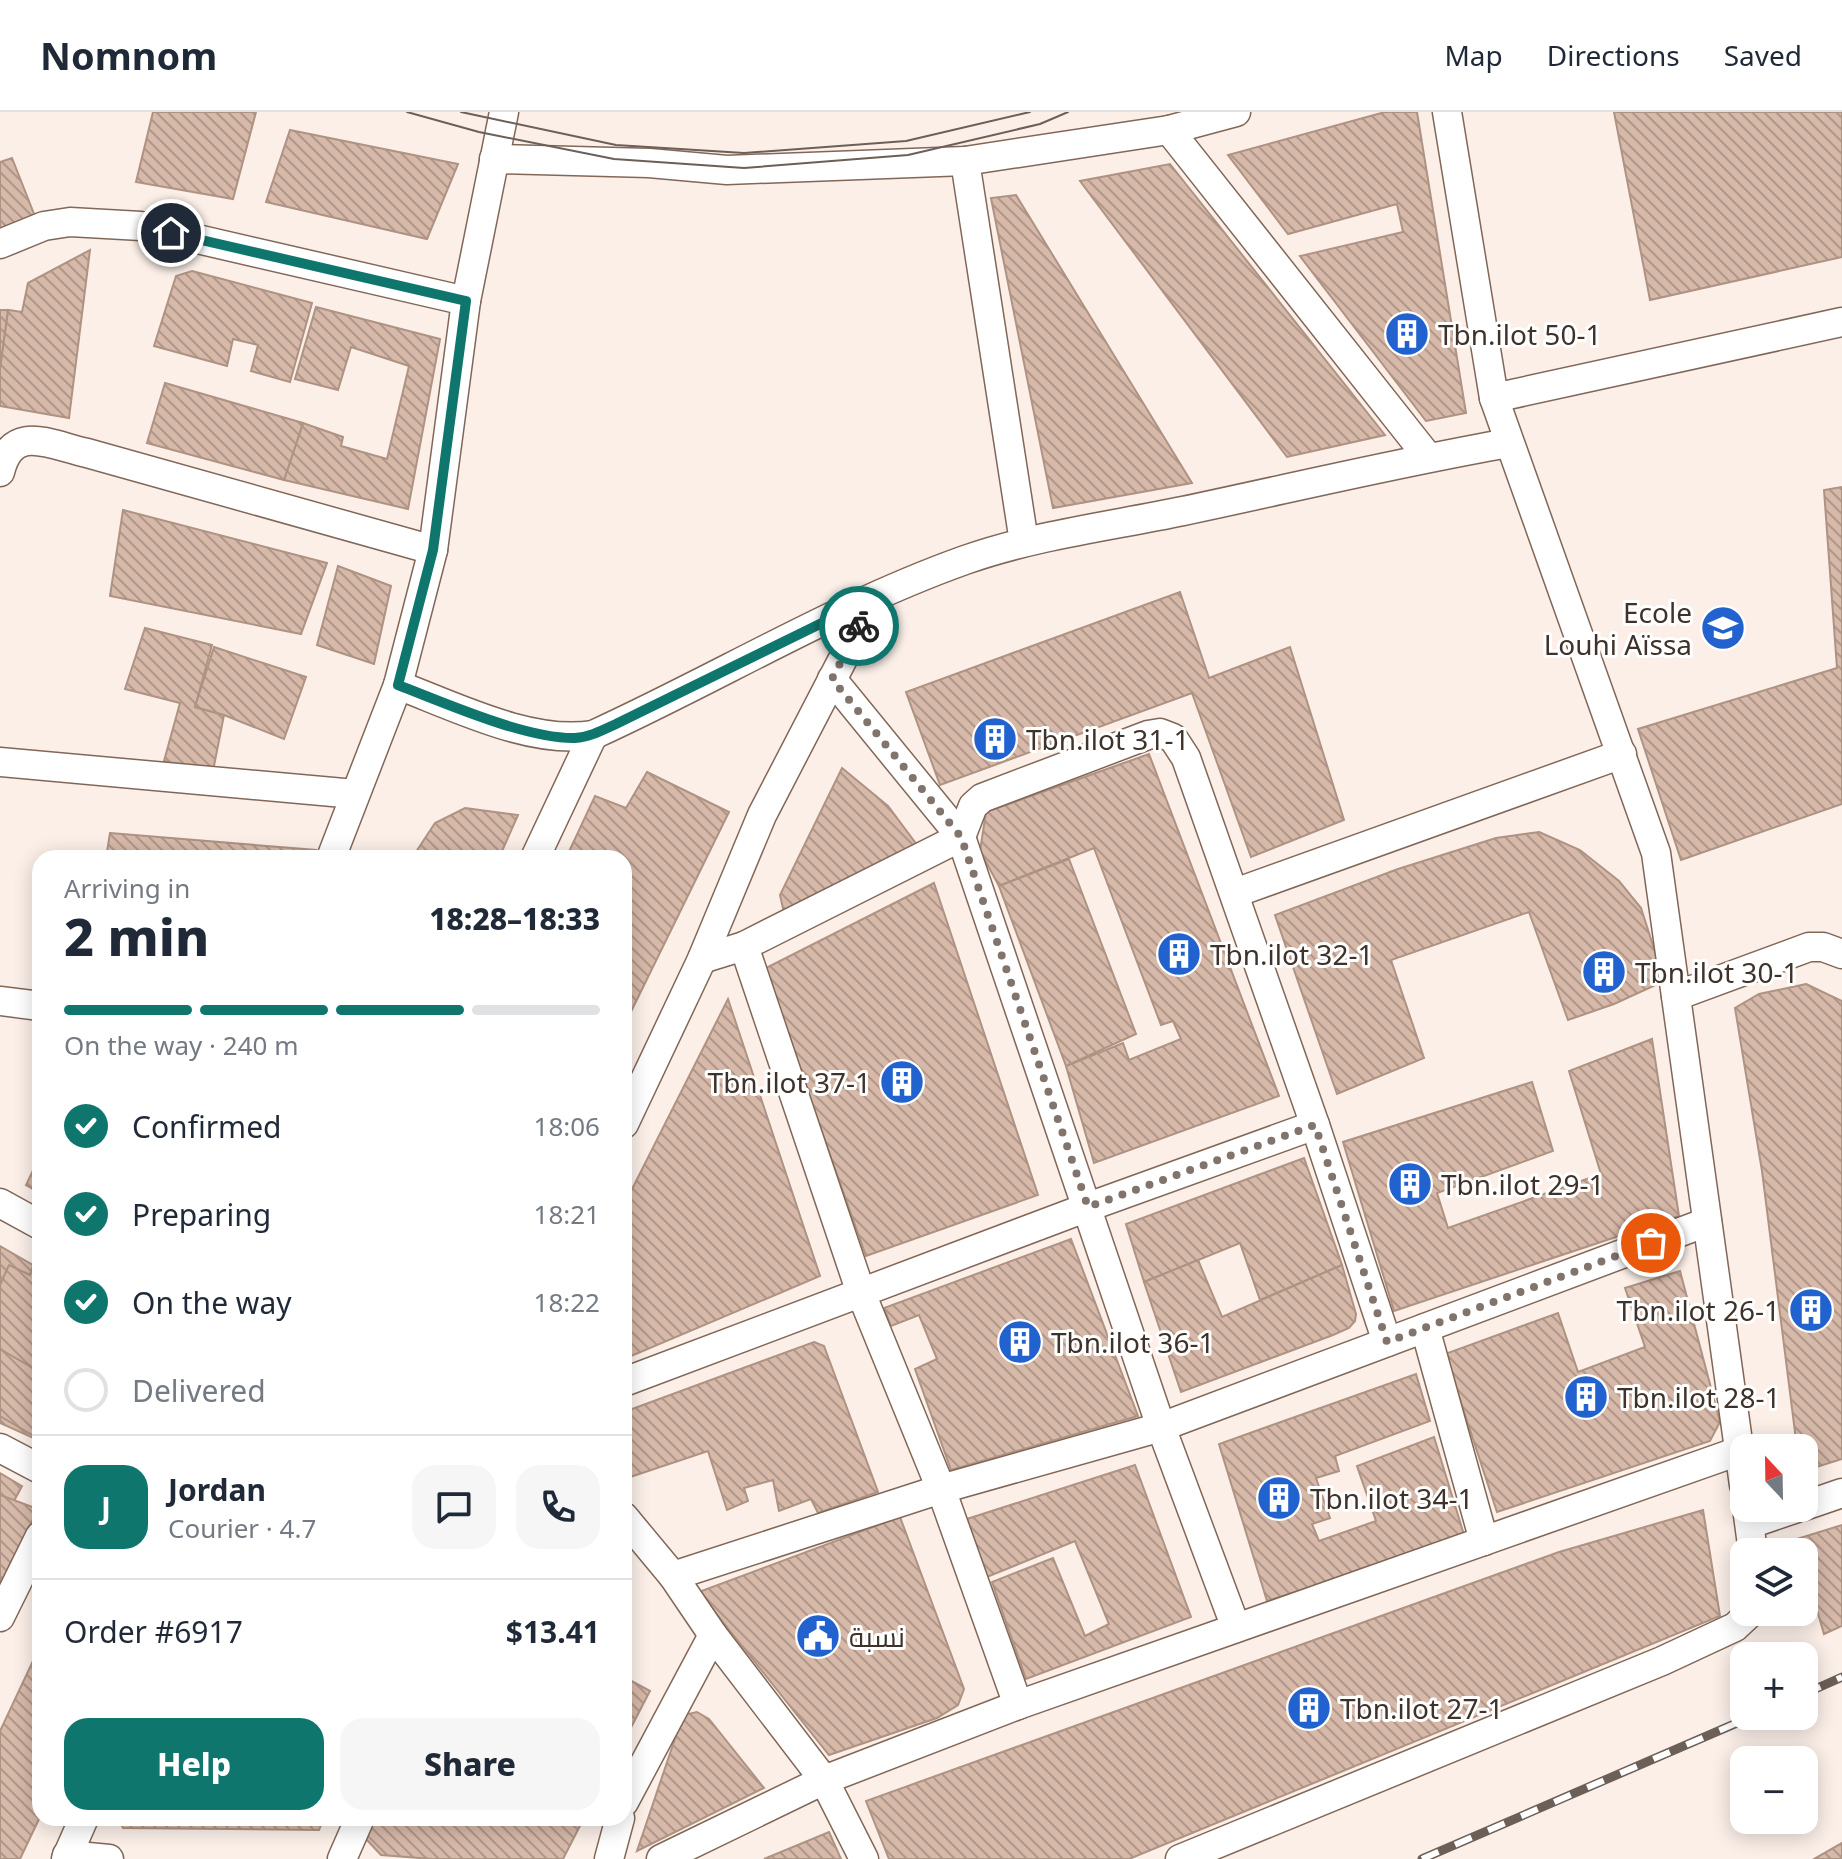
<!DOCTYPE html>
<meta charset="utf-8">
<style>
body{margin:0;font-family:"Noto Sans",Cairo,sans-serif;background:#f6f6f7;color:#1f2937;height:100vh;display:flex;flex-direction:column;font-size:30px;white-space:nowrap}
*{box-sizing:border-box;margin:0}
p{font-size:26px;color:#747a83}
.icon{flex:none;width:44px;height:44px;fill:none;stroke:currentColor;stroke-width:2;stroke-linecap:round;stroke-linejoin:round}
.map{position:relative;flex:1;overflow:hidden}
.sheet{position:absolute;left:32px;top:738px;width:600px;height:976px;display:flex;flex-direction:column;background:#fff;border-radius:24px;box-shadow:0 4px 20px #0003}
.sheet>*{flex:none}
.needle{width:52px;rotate:338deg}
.controls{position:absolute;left:1730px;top:1322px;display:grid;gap:16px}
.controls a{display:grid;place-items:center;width:88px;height:88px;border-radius:16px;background:#fff;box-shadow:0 4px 20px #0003;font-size:40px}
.pin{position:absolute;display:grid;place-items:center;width:68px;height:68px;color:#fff;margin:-34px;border:4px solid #fff;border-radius:50%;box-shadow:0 2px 8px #0007}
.courier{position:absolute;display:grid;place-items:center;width:80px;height:80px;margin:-40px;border:6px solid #0f766e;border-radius:50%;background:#fff;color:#222;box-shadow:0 2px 10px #0007}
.headline em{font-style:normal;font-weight:800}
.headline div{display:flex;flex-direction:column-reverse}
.headline{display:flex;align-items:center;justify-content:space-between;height:136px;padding:0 32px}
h1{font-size:52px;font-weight:800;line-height:60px}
.bar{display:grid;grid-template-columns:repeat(4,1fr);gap:12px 8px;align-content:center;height:96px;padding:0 32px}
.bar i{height:10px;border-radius:6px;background:#e0e1e3}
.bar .active{background:#0f766e}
.bar p{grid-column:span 4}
.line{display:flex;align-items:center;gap:20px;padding:0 32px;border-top:2px solid #e0e1e3}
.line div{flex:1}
.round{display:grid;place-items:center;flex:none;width:84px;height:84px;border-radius:24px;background:#f6f6f7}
ol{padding:0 32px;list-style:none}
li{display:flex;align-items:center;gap:24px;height:88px}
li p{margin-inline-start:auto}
li .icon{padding:8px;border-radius:50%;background:#0f766e;color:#fff;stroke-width:4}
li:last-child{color:#747a83}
li i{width:44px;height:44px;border:4px solid #e0e1e3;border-radius:50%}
.button{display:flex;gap:16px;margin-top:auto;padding:16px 32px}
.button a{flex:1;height:92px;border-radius:24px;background:#0f766e;color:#fff;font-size:32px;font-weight:800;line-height:92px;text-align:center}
.button a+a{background:#f6f6f7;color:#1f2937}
header{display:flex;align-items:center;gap:48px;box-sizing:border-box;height:112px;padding:0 40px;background:#fff;border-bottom:2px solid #e0e1e3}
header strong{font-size:38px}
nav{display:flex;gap:44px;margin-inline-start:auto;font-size:28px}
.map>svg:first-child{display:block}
.building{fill:url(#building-back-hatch);stroke:#ae9282;stroke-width:2}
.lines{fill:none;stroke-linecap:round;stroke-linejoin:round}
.street-casing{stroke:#816758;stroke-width:31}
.street{stroke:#fff;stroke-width:28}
.tram{stroke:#6b5f58;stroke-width:2}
.rail-casing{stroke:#6b5f58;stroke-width:9}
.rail{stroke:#fff;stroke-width:6;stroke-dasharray:18;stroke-linecap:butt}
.done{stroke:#80746d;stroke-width:8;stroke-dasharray:0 14.4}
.route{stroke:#0f766e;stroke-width:10}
.labels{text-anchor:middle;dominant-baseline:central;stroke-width:6;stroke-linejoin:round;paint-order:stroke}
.poi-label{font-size:28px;fill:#3e322b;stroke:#fff;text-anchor:start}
</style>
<header>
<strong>Nomnom</strong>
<nav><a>Map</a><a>Directions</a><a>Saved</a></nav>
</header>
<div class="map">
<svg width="1842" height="1747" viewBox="0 0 1842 1747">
<defs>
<pattern id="building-back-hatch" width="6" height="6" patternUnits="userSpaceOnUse" patternTransform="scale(2)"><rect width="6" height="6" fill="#d7b9a9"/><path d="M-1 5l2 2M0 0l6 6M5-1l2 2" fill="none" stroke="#b0978a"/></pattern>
</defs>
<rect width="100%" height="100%" fill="#fbefe8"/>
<g class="building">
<path d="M153 0H256L233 87 136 70Z"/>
<path d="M1385 0H1417L1466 301 1426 309 1300 144 1403 120 1397 92 1288 122 1228 43Z"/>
<path d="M1614 0H1842V145L1650 188Z"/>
<path d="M290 18 458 52 427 127 266 90Z"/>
<path d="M12 46 36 107 0 121V50Z"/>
<path d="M1170 52 1385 323 1287 345 1080 69Z"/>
<path d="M1016 83 1192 371 1053 396 991 86Z"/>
<path d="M90 138 69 306 0 294V256L8 198 22 200 28 171Z"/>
<path d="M192 159 312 191 290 270 251 259 258 233 233 227 227 254 154 234 176 164Z"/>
<path d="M316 195 440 227 408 397 284 368 303 311 343 325 341 334 387 347 409 254 351 235 338 278 295 267Z"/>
<path d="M0 198H8L0 256Z"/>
<path d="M165 271 303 311 284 368 147 331Z"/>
<path d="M1842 375V692L1681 748 1638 617 1837 556 1824 378Z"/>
<path d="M123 398 327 451 301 522 110 484Z"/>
<path d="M338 454 391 474 374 552 317 533Z"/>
<path d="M1180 480 1209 566 1290 535 1344 708 1251 745 1192 581 940 673 906 580Z"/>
<path d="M145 516 212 533 195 595 224 603 213 659 164 649 180 591 125 577Z"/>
<path d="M214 535 306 565 284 627 224 603 195 595Z"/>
<path d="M1149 642 1279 984 1094 1051 1066 954 1123 931 1129 948 1181 927 1173 909 1161 913 1094 736 999 774 980 739 986 700Z"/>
<path d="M842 656 888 694 917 733 784 801 780 783Z"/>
<path d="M647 660 729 700 624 914V746H566L595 684 626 696Z"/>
<path d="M465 696 518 703 499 746H412L435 711Z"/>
<path d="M1539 720 1580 738 1619 769 1641 796 1656 843 1658 872 1614 892 1568 908 1529 800 1391 848 1424 946 1337 982 1275 803 1398 757 1496 726Z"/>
<path d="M110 721 316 738 314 746H106Z"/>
<path d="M1069 747 1136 922 1066 954 999 774Z"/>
<path d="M934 771 1038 1083 866 1144 764 857Z"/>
<path d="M1806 872 1842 889V1347L1804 1359V1336H1797L1762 1059 1735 896 1759 882Z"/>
<path d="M728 887 820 1164 624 1247V1093Z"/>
<path d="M1652 927 1679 1104 1394 1199 1343 1030 1532 970 1553 1039 1437 1081 1448 1116 1601 1062 1569 959Z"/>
<path d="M40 1044V1081L26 1073Z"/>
<path d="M1304 1046 1342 1153 1260 1188 1240 1131 1144 1170 1126 1112Z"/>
<path d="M1071 1127 1138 1304 951 1358 915 1257 937 1247 919 1203 891 1214 884 1196Z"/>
<path d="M0 1134 40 1157V1243L0 1215Z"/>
<path d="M1198 1148 1222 1205 1342 1153 1356 1202 1355 1209 1349 1216 1333 1223 1181 1280 1144 1170Z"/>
<path d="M34 1151 40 1154V1329L0 1311V1173L9 1153 30 1163Z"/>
<path d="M1680 1159 1720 1310 1710 1329 1497 1400 1445 1242 1558 1201 1578 1260 1645 1235 1625 1176Z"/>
<path d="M814 1230 824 1234 878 1380 818 1401 811 1387 779 1399 773 1368 744 1376 748 1389 727 1398 708 1339 624 1367V1300Z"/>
<path d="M0 1237 40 1260V1322L34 1324 0 1304Z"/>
<path d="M1416 1262 1430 1309 1335 1344 1339 1359 1316 1366 1330 1406 1312 1412 1319 1429 1376 1409 1357 1354 1434 1325 1465 1426 1267 1489 1219 1332Z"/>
<path d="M1135 1353 1191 1505 1026 1567 992 1470 1053 1446 1085 1524 1109 1512 1075 1429 987 1465 967 1407Z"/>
<path d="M0 1361 22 1374 0 1415Z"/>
<path d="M0 1383 38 1397 0 1475Z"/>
<path d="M1703 1398 1720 1504 1129 1747H889L866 1689 1559 1440Z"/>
<path d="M900 1405 964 1577 958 1593 937 1606 829 1643 699 1480Z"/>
<path d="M1842 1413V1514L1824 1522 1804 1453V1440H1800L1797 1427Z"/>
<path d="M40 1534V1705L20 1747H0V1619Z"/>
<path d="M624 1565 650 1579 624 1629Z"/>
<path d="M697 1600 709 1607 764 1676 637 1739 683 1603Z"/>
<path d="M119 1706H324L319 1718 123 1716Z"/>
<path d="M374 1706H584L563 1747H432L381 1743 365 1726Z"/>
<path d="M829 1720 841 1747H764Z"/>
<path d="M1842 1731V1747H1814Z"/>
</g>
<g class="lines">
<g class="street-casing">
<g id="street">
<path d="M1447 0 1494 286 1656 741 1744 1373"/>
<path d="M1169 18 1428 345"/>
<path d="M494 47 649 51 727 58 965 49 1169 18 1236 0"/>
<path d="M965 49 1024 430"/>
<path d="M0 132 44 114 70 110 141 114 466 189"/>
<path d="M1494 286 1842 210"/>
<path d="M0 360C12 310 50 333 87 341L433 438"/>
<path d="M832 567 961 725 1161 1315 1236 1516"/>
<path d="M398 573C456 595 531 633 593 623 718 566 836 494 965 448 1036 423 1111 414 1183 399 1292 376 1400 350 1509 331"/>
<path d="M0 650 355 682"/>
<path d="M331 746 398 573 433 438 466 189 504 0"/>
<path d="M535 746 593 623"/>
<path d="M1235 781 1622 642"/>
<path d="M744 834 861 1181 941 1377 1018 1593"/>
<path d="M702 847 744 834 961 725 973 694 982 686 1148 623 1160 621 1173 626 1186 646 1315 1013 1387 1230"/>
<path d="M1676 884 1809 835H1823L1842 842"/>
<path d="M0 889 40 894"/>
<path d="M624 1012 702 847 762 703 875 485"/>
<path d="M0 1091 40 1113"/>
<path d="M1425 1216 1484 1429"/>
<path d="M624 1270 1088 1095 1315 1013"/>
<path d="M0 1336 40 1357"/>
<path d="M1804 1394 1842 1381"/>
<path d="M1747 1396 1753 1440"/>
<path d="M624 1405 673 1464 713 1523 824 1668 864 1747"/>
<path d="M1750 1412 1797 1396"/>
<path d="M673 1464 941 1377 1161 1315 1707 1110"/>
<path d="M0 1505 40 1424"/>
<path d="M624 1690 713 1523"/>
<path d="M67 1743 109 1747"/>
<path d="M66 1747 84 1706"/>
<path d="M342 1747 360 1706"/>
<path d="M609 1747 620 1706"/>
<path d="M661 1747 824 1668 1018 1593 1739 1339"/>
<path d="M1180 1747 1662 1549 1735 1515 1751 1500"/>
</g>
</g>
<use href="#street" class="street"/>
<g class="tram">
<path d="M407 0 479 20 614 47 744 56 908 43 1040 12 1068 0"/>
<path d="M461 0 616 33 744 41 906 29 1030 0"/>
</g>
<g class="rail-casing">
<g id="rail">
<path d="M1804 1582 1842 1565"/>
<path d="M1422 1747 1753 1604"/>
</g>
</g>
<use href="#rail" class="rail"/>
</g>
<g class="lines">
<path class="done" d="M859 514 832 567 961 725 1088 1095 1315 1013 1387 1230 1651 1131"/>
<path class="route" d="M171 121 466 189 433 438 398 573C445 591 526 627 575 626 590 625 603 618 616 612L875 485 859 514"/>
</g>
<defs>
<g id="building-disc" transform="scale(2.3)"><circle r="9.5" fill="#2162ce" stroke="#fff"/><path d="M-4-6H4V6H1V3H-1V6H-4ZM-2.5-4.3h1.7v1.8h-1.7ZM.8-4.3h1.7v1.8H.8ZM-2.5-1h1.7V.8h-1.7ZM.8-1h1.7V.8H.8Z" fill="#fff"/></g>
<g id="school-disc" transform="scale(2.3)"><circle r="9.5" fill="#2162ce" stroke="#fff"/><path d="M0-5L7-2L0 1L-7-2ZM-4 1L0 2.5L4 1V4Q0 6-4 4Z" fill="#fff"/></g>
<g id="civic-disc" transform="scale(2.3)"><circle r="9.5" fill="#2162ce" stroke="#fff"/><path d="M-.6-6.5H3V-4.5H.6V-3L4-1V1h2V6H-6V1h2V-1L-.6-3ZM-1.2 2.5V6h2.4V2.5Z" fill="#fff"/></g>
</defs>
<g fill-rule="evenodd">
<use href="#building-disc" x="1407" y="222"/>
<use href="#school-disc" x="1723" y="516"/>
<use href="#building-disc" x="995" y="627"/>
<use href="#building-disc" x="1179" y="842"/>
<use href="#building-disc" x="1604" y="860"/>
<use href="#building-disc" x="902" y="970"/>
<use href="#building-disc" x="1410" y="1072"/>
<use href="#building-disc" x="1811" y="1198"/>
<use href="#building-disc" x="1020" y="1230"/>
<use href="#building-disc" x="1586" y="1285"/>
<use href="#building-disc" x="1279" y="1386"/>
<use href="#civic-disc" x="818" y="1524"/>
<use href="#building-disc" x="1309" y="1596"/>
</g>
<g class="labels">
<g class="poi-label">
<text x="1438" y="222">Tbn.ilot 50-1</text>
<text x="1692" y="500" text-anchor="end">Ecole<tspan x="1692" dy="32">Louhi Aïssa</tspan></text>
<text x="1026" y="627">Tbn.ilot 31-1</text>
<text x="1210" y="842">Tbn.ilot 32-1</text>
<text x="1635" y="860">Tbn.ilot 30-1</text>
<text x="871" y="970" text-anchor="end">Tbn.ilot 37-1</text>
<text x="1441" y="1072">Tbn.ilot 29-1</text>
<text x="1780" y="1198" text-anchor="end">Tbn.ilot 26-1</text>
<text x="1051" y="1230">Tbn.ilot 36-1</text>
<text x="1617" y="1285">Tbn.ilot 28-1</text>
<text x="1310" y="1386">Tbn.ilot 34-1</text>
<text x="849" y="1524">نسبة</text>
<text x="1340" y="1596">Tbn.ilot 27-1</text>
</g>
</g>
</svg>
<div class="controls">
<a><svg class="needle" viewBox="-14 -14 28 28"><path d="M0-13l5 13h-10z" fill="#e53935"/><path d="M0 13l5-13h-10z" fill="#747a83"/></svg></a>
<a><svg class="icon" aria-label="layers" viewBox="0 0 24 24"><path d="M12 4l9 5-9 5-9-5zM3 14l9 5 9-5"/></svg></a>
<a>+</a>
<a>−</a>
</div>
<div class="pin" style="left:1651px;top:1131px;background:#ea580c"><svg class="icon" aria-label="bag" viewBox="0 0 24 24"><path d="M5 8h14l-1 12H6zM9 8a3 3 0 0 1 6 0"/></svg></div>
<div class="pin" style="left:171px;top:121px;background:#1f2937"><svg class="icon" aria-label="home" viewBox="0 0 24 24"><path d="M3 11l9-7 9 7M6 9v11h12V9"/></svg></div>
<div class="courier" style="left:859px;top:514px"><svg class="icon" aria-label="bike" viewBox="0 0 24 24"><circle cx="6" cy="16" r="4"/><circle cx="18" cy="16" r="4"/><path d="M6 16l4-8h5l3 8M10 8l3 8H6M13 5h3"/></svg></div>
<section class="sheet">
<div class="headline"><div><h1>2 min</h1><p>Arriving in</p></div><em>18:28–18:33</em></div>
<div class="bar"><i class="active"></i><i class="active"></i><i class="active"></i><i></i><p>On the way · 240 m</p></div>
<ol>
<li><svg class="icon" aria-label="check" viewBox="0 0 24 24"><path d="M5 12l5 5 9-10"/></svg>Confirmed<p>18:06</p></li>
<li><svg class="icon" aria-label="check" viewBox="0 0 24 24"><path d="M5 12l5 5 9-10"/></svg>Preparing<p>18:21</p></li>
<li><svg class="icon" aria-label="check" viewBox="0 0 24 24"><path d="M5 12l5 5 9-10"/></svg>On the way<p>18:22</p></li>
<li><i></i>Delivered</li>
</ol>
<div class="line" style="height:144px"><b class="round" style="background:#0f766e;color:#fff">J</b><div><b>Jordan</b><p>Courier · 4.7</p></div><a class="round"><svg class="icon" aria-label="chat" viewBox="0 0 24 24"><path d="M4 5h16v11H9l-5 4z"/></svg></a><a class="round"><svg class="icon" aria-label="phone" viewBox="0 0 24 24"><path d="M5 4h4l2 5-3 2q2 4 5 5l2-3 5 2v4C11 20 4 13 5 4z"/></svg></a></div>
<div class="line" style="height:104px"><div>Order #6917</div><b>$13.41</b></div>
<div class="button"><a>Help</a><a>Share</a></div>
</section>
</div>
